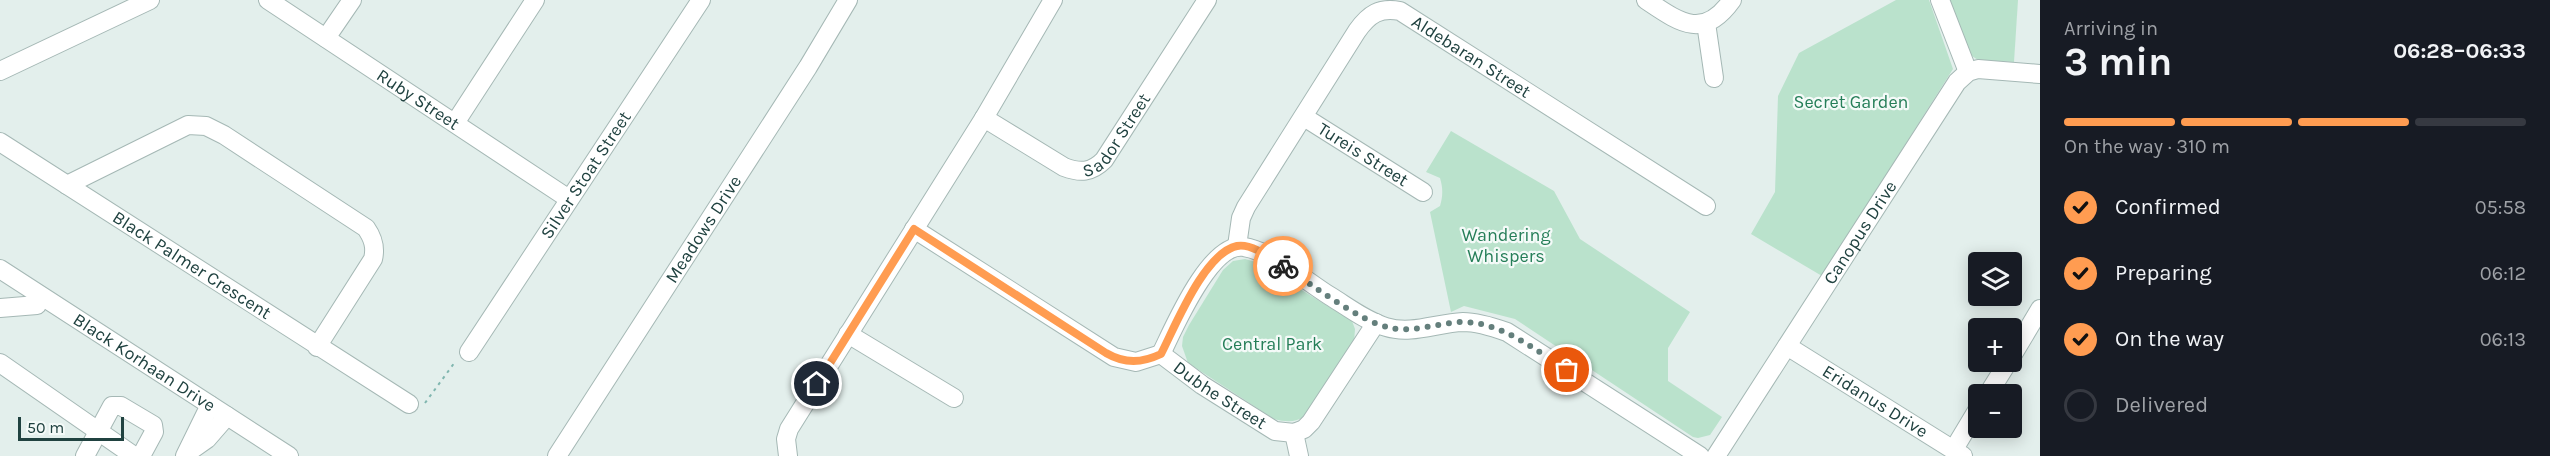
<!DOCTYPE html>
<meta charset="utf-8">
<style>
body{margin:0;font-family:Karla,sans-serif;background:#242831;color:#f1f3f6;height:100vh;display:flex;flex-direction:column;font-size:22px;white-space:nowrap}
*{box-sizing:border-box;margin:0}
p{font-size:20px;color:#9ea1a6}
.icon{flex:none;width:33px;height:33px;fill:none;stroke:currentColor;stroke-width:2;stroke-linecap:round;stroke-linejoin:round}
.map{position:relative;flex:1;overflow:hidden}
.drawer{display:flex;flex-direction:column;background:#171b24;width:510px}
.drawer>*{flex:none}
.buttons{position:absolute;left:1968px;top:252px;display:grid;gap:12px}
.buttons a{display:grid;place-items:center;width:54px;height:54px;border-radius:6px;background:#171b24;box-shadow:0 3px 15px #0003;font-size:30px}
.scale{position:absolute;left:18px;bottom:15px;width:106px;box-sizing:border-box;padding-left:6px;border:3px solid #204240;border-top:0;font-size:16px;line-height:21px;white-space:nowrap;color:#204240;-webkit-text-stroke:4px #f4faf8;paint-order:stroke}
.pin{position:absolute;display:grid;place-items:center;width:51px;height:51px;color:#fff;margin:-26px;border:3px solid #fff;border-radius:50%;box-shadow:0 2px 6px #0007}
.courier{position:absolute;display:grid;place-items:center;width:60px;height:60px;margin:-30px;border:4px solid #ff9c51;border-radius:50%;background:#fff;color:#222;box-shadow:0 2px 8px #0007}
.overview em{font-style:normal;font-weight:700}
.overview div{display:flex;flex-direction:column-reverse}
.overview{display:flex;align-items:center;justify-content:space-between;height:102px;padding:0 24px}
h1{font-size:39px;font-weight:700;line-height:45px}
.bar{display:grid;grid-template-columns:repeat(4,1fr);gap:9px 6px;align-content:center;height:72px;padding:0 24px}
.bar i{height:8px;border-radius:4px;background:#363941}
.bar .active{background:#ff9c51}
.bar p{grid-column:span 4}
ol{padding:0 24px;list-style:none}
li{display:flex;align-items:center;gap:18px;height:66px}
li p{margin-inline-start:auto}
li .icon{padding:6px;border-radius:50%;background:#ff9c51;color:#111;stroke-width:4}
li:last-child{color:#9ea1a6}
li i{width:33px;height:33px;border:3px solid #363941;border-radius:50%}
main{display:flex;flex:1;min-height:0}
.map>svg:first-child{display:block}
.green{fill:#bae2cc}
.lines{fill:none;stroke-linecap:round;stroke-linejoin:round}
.minor-casing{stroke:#a5b8b5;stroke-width:20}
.path{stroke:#80b6af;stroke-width:2;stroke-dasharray:3 4.5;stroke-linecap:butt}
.minor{stroke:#fff;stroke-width:18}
.done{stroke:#647f7c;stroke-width:6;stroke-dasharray:0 10.8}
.route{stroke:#ff9c51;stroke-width:8}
.labels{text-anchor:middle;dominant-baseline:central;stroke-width:4.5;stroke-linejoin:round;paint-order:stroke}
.street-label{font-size:18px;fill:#204240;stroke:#f4faf8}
.park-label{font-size:18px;fill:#257e58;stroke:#f4faf8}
</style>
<main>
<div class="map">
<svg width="2040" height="456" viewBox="0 0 2040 456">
<rect width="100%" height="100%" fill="#e3efec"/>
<g class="green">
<path d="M1896 0H1929L1953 69 1822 276 1751 234 1775 192 1778 96 1799 53Z"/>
<path d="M1949 0H2018L2014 62 1978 60 1969 54Z"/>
<path d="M1451 131 1554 191 1580 239 1690 312 1668 348V381L1722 417 1710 435 1698 438 1693 437 1515 319 1464 306 1451 312 1430 212 1440 206C1443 196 1443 188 1440 178L1426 172Z"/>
<path d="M1245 259 1256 262 1352 321 1355 329 1354 343 1305 416C1295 423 1286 422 1274 419L1188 363 1182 346 1183 337 1189 325 1223 270 1233 261Z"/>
</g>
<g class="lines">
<g class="minor-casing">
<g id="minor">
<path id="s1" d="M268 0 569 199"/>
<path d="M1646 0C1679 22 1703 41 1732 0"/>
<path d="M1940 0 1968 72"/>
<path d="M1706 23 1714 78"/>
<path d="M326 38 352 0"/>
<path d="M0 71 150 0"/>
<path id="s2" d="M1304 117 1423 192"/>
<path id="s3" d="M984 118 1064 167C1080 173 1091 173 1104 160L1207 0"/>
<path d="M455 123 535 0"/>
<path id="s4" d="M0 142 409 404"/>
<path d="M67 185 188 125 206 126 224 135 366 228C373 238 376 247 373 259L317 347"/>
<path d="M914 229 1114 357 1136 362 1161 354"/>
<path id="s5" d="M1237 246 1241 218 1246 207 1357 31C1369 14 1380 7 1400 11L1706 206"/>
<path id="s6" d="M0 269 289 456"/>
<path d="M0 308 37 305"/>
<path d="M848 334 954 398"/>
<path id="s7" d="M1787 346 1963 456"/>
<path id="s8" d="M469 352 701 0"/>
<path d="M1161 354C1173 330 1210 241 1244 247 1271 251 1306 281 1330 296 1348 307 1366 321 1386 327 1411 335 1437 323 1463 322 1478 322 1493 327 1507 332L1700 456"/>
<path id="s9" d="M1161 354 1202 385 1275 431 1294 433 1304 429 1311 422 1376 323"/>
<path d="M2012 356 2040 309"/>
<path d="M0 363 134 456"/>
<path d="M1988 394 2008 362"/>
<path d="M1294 433 1299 456"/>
<path d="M1954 449 1978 409"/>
<path d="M187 453 207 439 227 416"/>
<path d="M85 456 112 406H121L153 425 154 432 141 456"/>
<path d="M185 456 210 405"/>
<path id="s10" d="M557 456 808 67 848 0"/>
<path d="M788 456 786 439 789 429 984 118 1053 0"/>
<path id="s11" d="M1716 456 1957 82 1968 72 1978 69 2040 74"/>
</g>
</g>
<path class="path" d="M425 403 455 362"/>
<use href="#minor" class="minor"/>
</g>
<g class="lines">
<path class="done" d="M1283 266C1312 284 1359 322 1391 328 1415 333 1440 322 1464 322 1503 323 1535 350 1567 370"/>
<path class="route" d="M817 384 914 229 1106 353C1125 364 1142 363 1161 354 1175 327 1204 253 1237 246 1252 243 1272 259 1283 266"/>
</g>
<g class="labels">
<g class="street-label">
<text stroke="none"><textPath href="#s5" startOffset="384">Aldebaran Street</textPath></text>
<text stroke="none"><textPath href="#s1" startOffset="180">Ruby Street</textPath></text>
<text stroke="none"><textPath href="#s3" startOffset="164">Sador Street</textPath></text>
<text stroke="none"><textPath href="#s2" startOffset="70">Tureis Street</textPath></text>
<text stroke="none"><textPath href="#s8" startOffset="212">Silver Stoat Street</textPath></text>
<text stroke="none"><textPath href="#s10" startOffset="270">Meadows Drive</textPath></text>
<text stroke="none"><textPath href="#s11" startOffset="266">Canopus Drive</textPath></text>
<text stroke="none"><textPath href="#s4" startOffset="228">Black Palmer Crescent</textPath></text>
<text stroke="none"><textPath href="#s6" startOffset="172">Black Korhaan Drive</textPath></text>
<text stroke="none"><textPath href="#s9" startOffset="72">Dubhe Street</textPath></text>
<text stroke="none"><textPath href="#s7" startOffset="104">Eridanus Drive</textPath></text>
</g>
<g class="park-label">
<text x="1851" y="102">Secret Garden</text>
<text x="1506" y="235">Wandering<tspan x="1506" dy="21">Whispers</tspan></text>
<text x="1272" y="344">Central Park</text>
</g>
</g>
</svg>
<div class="buttons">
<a><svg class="icon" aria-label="layers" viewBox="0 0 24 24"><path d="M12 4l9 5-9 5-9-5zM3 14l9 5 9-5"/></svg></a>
<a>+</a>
<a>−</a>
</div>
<div class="scale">50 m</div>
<div class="pin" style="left:1567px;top:370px;background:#ea580c"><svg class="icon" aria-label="bag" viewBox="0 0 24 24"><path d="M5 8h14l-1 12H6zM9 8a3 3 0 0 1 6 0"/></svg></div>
<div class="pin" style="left:817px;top:384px;background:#1f2937"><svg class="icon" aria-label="home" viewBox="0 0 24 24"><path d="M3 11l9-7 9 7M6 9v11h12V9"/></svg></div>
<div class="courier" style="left:1283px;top:266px"><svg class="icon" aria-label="bike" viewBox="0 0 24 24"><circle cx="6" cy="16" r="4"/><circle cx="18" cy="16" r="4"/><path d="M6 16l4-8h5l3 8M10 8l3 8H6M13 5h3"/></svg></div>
</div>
<section class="drawer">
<div class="overview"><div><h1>3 min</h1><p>Arriving in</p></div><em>06:28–06:33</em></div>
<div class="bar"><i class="active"></i><i class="active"></i><i class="active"></i><i></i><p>On the way · 310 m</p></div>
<ol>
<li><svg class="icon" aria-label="check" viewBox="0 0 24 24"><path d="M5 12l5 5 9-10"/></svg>Confirmed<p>05:58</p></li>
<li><svg class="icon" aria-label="check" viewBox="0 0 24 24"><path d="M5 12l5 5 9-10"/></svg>Preparing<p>06:12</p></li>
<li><svg class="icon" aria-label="check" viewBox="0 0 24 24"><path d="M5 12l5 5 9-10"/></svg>On the way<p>06:13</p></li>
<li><i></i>Delivered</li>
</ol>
</section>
</main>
